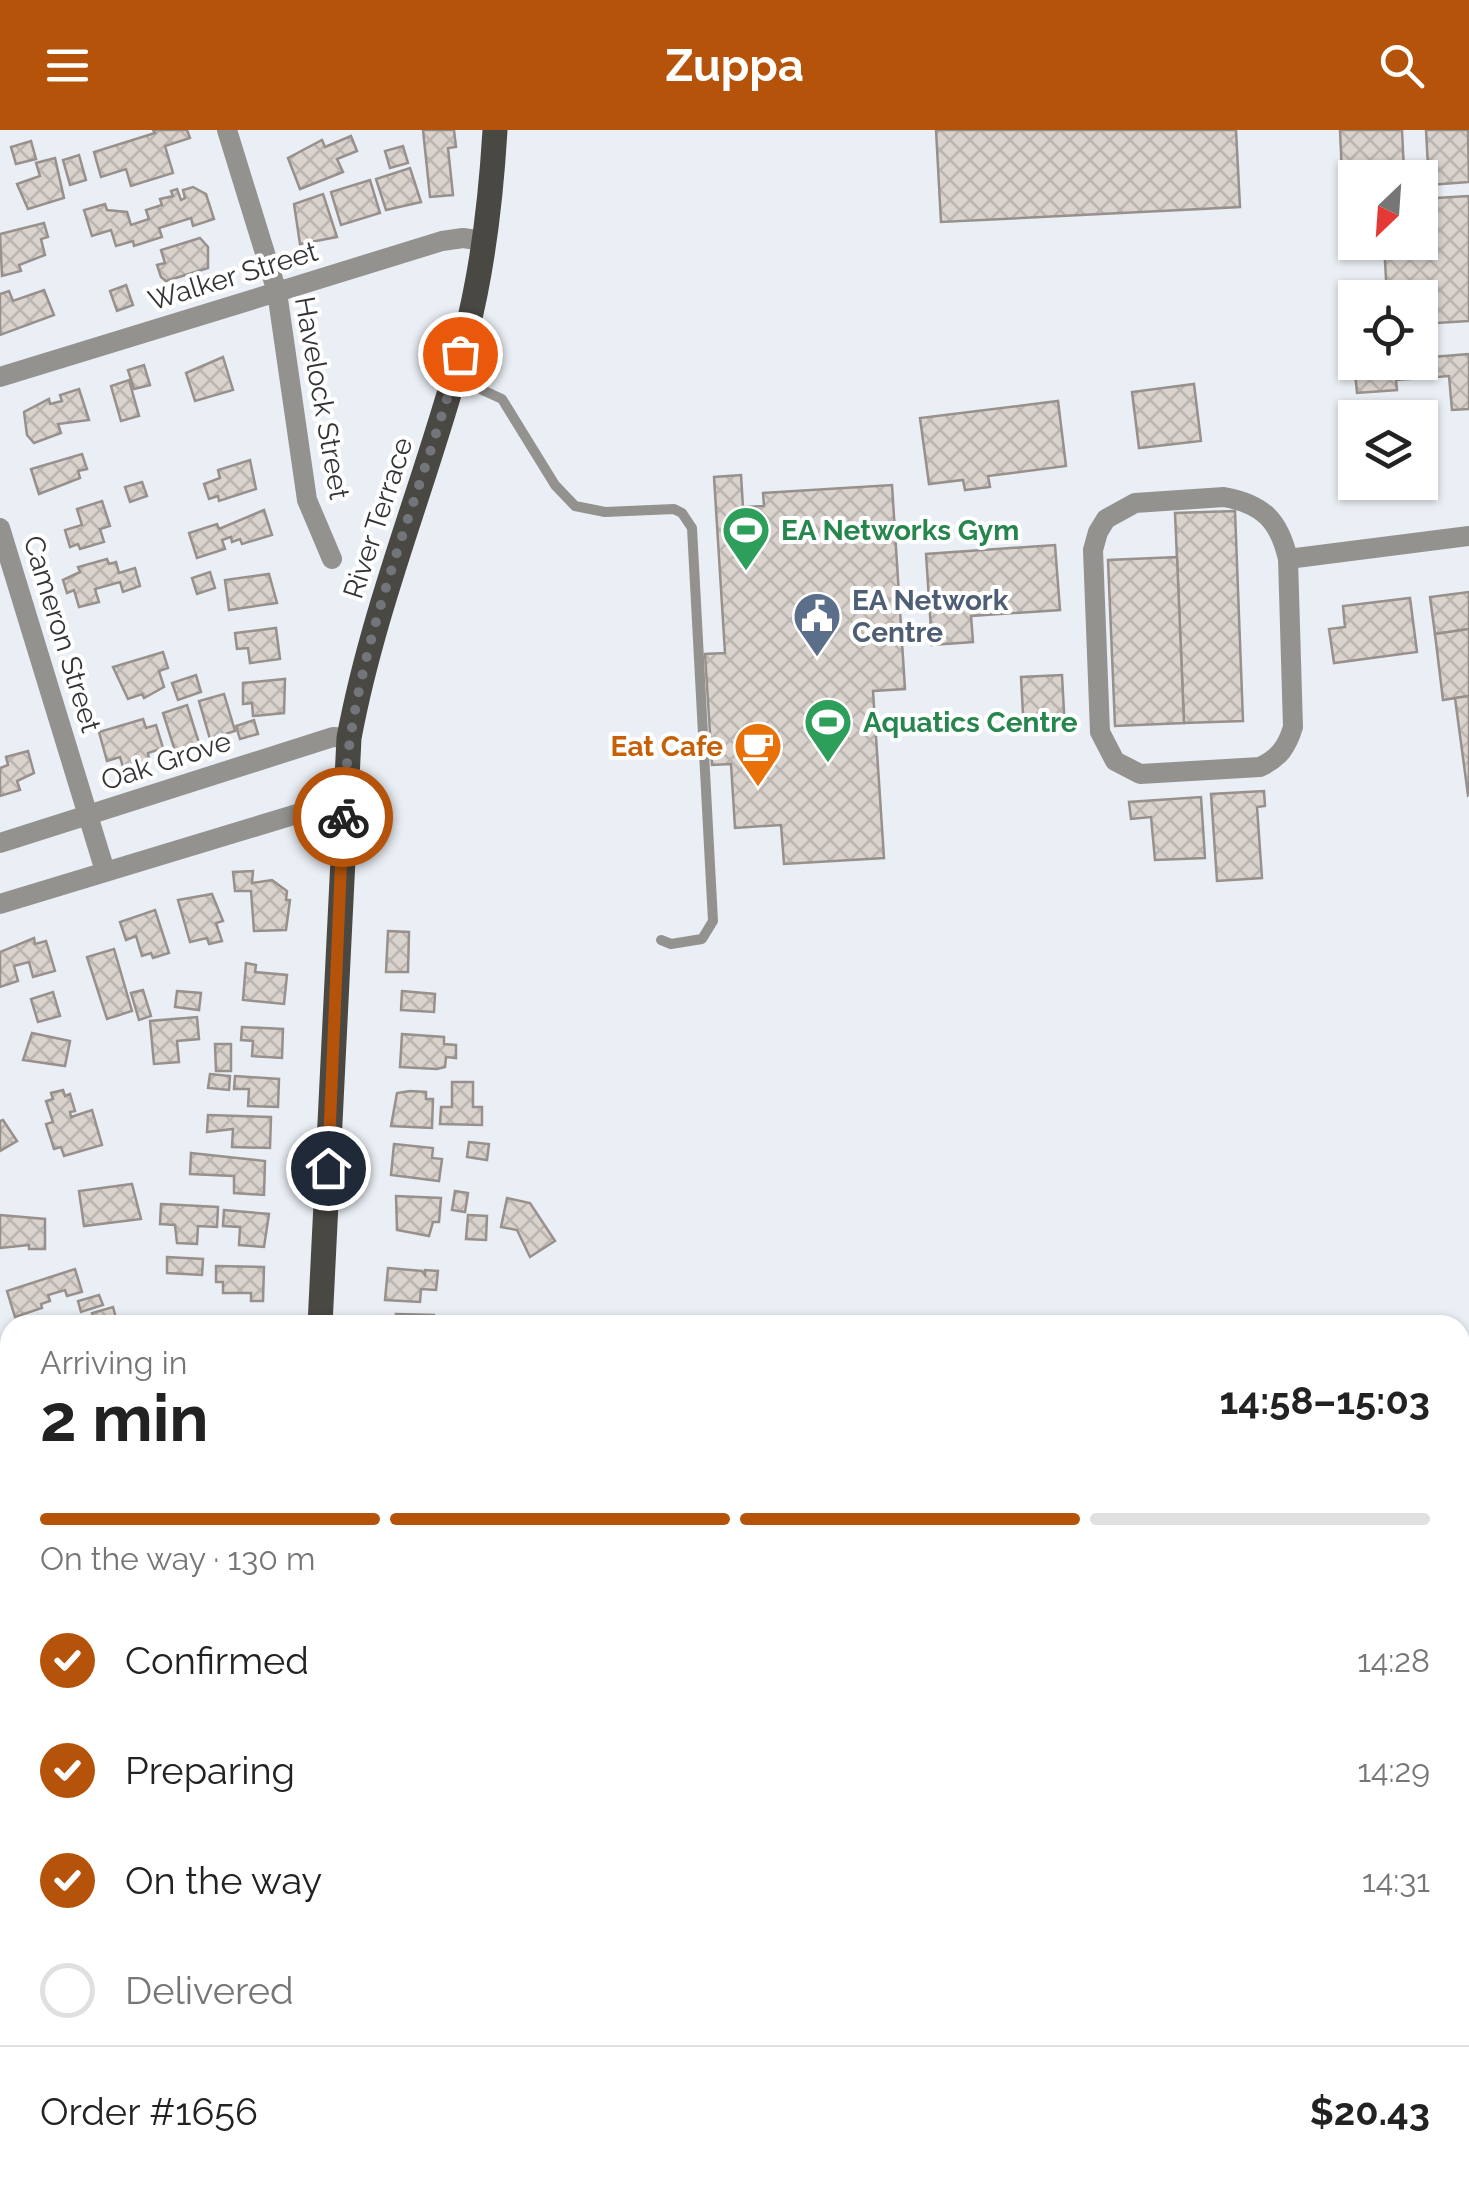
<!DOCTYPE html>
<meta charset="utf-8">
<style>
body{margin:0;font-family:Raleway,sans-serif;background:#f2f2f2;color:#222;height:100vh;display:flex;flex-direction:column;font-size:38px;white-space:nowrap}
*{box-sizing:border-box;margin:0}
p{font-size:32px;color:#767676}
.icon{flex:none;width:55px;height:55px;fill:none;stroke:currentColor;stroke-width:2;stroke-linecap:round;stroke-linejoin:round}
.map{position:relative;flex:1;overflow:hidden}
.sheet{position:absolute;left:0px;top:1185px;width:1470px;height:882px;display:flex;flex-direction:column;background:#fff;border-radius:30px 30px 0 0;box-shadow:0 2px 8px #0004}
.sheet>*{flex:none}
.needle{width:65px;rotate:205deg}
.buttons{position:absolute;left:1338px;top:30px;display:grid;gap:20px}
.buttons a{display:grid;place-items:center;width:100px;height:100px;border-radius:0px;background:#fff;box-shadow:0 2px 8px #0004;font-size:50px}
.pin{position:absolute;display:grid;place-items:center;width:85px;height:85px;color:#fff;margin:-42px;border:5px solid #fff;border-radius:50%;box-shadow:0 2px 10px #0007}
.courier{position:absolute;display:grid;place-items:center;width:100px;height:100px;margin:-50px;border:8px solid #b45309;border-radius:50%;background:#fff;color:#222;box-shadow:0 2px 12px #0007}
.head em{font-style:normal;font-weight:700}
.head div{display:flex;flex-direction:column-reverse}
.head{display:flex;align-items:center;justify-content:space-between;height:170px;padding:0 40px}
h1{font-size:65px;font-weight:700;line-height:75px}
.bar{display:grid;grid-template-columns:repeat(4,1fr);gap:15px 10px;align-content:center;height:120px;padding:0 40px}
.bar i{height:12px;border-radius:8px;background:#e0e0e0}
.bar .active{background:#b45309}
.bar p{grid-column:span 4}
.line{display:flex;align-items:center;gap:25px;padding:0 40px;border-top:2px solid #e0e0e0}
.line div{flex:1}
ol{padding:0 40px;list-style:none}
li{display:flex;align-items:center;gap:30px;height:110px}
li p{margin-inline-start:auto}
li .icon{padding:10px;border-radius:50%;background:#b45309;color:#fff;stroke-width:4}
li:last-child{color:#767676}
li i{width:55px;height:55px;border:5px solid #e0e0e0;border-radius:50%}
header{display:flex;justify-content:space-between;align-items:center;height:130px;padding:0 40px;background:#b45309;color:#fff;font-size:45px;font-weight:700}
.map>svg:first-child{display:block}
.building{fill:url(#building-cross-hatch);stroke:#97908c;stroke-width:2.5}
.lines{fill:none;stroke-linecap:round;stroke-linejoin:round}
.service{stroke:#93928f;stroke-width:10}
.minor{stroke:#93928f;stroke-width:20}
.tertiary{stroke:#93928f;stroke-width:20}
.primary{stroke:#4a4843;stroke-width:25}
.done{stroke:#72757a;stroke-width:10;stroke-dasharray:0 18}
.route{stroke:#b45309;stroke-width:12}
.labels{text-anchor:middle;dominant-baseline:central;stroke-width:8;stroke-linejoin:round;paint-order:stroke}
.street-label{font-size:28px;fill:#323437;stroke:#fff}
.leisure-label{font-size:28px;font-weight:bold;fill:#27864d;stroke:#fff;text-anchor:start}
.service-label{font-size:28px;font-weight:bold;fill:#4e5e75;stroke:#fff;text-anchor:start}
.food-label{font-size:28px;font-weight:bold;fill:#c56008;stroke:#fff;text-anchor:end}
</style>
<header><svg class="icon" aria-label="menu" viewBox="0 0 24 24"><path d="M4 6h16M4 12h16M4 18h16"/></svg>Zuppa<svg class="icon" aria-label="search" viewBox="0 0 24 24"><circle cx="10" cy="10" r="6"/><path d="M15 15l6 6"/></svg></header>
<div class="map">
<svg width="1469" height="2066" viewBox="0 0 1469 2066">
<defs>
<pattern id="building-cross-hatch" width="8" height="8" patternUnits="userSpaceOnUse" patternTransform="scale(2.5)"><rect width="8" height="8" fill="#d9d2cd"/><path d="M0 0l8 8M0 8l8-8" fill="none" stroke="#bbb5b1"/></pattern>
</defs>
<rect width="100%" height="100%" fill="#eaeff5"/>
<g class="building">
<path d="M153 0H187L190 8 165 16 173 43 131 56 126 39 101 47 94 22 155 3Z"/>
<path d="M423 0H454L456 17 448 18 453 65 430 67Z"/>
<path d="M936 0H1236L1240 77 941 92Z"/>
<path d="M1340 0H1402L1404 41 1342 44Z"/>
<path d="M1426 0H1468L1469 52 1429 55Z"/>
<path d="M351 6 357 21 337 29 343 42 300 59 288 28 322 10 325 17Z"/>
<path d="M31 11 36 29 16 34 11 17Z"/>
<path d="M403 16 408 33 390 38 385 21Z"/>
<path d="M79 25 86 50 70 55 63 30Z"/>
<path d="M55 28 64 68 28 79 17 54 40 46 36 33Z"/>
<path d="M410 38 421 72 386 80 376 49Z"/>
<path d="M370 50 380 83 341 95 331 62Z"/>
<path d="M193 57 206 64 214 89 193 96 191 88 159 98 162 107 134 116 133 111 116 116 111 100 92 106 84 80 105 74 107 80 127 82 131 95 149 89 146 80 162 75 160 69 173 66 171 61 177 59 181 70 185 68 183 60Z"/>
<path d="M323 64 337 107 300 114 294 74Z"/>
<path d="M1469 66V191L1420 194V168H1387L1384 112H1420V69Z"/>
<path d="M44 93 48 107 41 109 45 125 19 135 21 141 2 146 0 104Z"/>
<path d="M200 108 208 117V138L166 151 161 147 157 135 165 133 161 120Z"/>
<path d="M126 155 133 175 117 181 110 161Z"/>
<path d="M44 160 54 185 0 205V164L9 161 13 171Z"/>
<path d="M1469 224V279L1452 280 1449 246 1396 250 1397 260 1357 263 1354 232H1420V228Z"/>
<path d="M223 227 233 260 195 271 186 243Z"/>
<path d="M144 235 150 255 134 259 128 240Z"/>
<path d="M129 250 139 286 121 291 111 256Z"/>
<path d="M1194 254 1201 311 1139 318 1132 262Z"/>
<path d="M79 259 89 290 58 294 61 303 34 313 27 305 24 282 49 269 50 274 62 271 60 265Z"/>
<path d="M1058 271 1066 336 988 346 990 357 965 360 963 350 929 354 920 288Z"/>
<path d="M82 324 87 339 78 341 80 348 39 364 31 339Z"/>
<path d="M250 330 256 359 219 371 218 366 209 369 204 354 220 348 218 340Z"/>
<path d="M741 345 743 377 764 376 763 363 892 355 905 559 873 561 884 728 784 734 781 695 735 698 731 634 712 635 705 524 725 523 714 347Z"/>
<path d="M142 352 147 366 130 372 125 357Z"/>
<path d="M102 371 110 396 100 399 104 412 80 419 78 414 70 417 65 400 82 395 77 379Z"/>
<path d="M264 380 272 405 242 414 240 409 232 412 231 407 222 410 225 419 197 428 189 403 217 394 219 399Z"/>
<path d="M1235 381 1243 591 1184 593 1175 383Z"/>
<path d="M1055 415 1060 480 971 486 973 512 932 515 926 424Z"/>
<path d="M1177 427 1184 593 1115 596 1108 430Z"/>
<path d="M107 429 109 434 116 432 119 443 135 438 140 456 123 462 120 452 95 459 99 472 79 477 74 460 67 463 63 450 80 442 78 437Z"/>
<path d="M210 442 215 458 197 464 192 448Z"/>
<path d="M269 444 277 473 229 480 225 450Z"/>
<path d="M1469 462V499L1435 504 1430 467Z"/>
<path d="M1410 468 1417 522 1334 533 1329 499 1345 497 1343 476Z"/>
<path d="M276 498 280 529 250 533 248 518 237 519 235 503Z"/>
<path d="M1469 499V566L1443 570 1435 504Z"/>
<path d="M163 522 168 538 159 541 164 557 144 568 142 564 128 569 113 537Z"/>
<path d="M196 545 201 562 178 570 172 553Z"/>
<path d="M1062 545 1065 600 1024 603 1021 547Z"/>
<path d="M285 549 284 583 253 586 252 573 243 574V553Z"/>
<path d="M224 564 235 601 210 609 199 571Z"/>
<path d="M1469 566V664L1468 665 1455 568Z"/>
<path d="M187 575 199 613 175 621 163 583Z"/>
<path d="M143 589 146 598 156 595 163 618 148 623 149 630 123 637 120 627 107 631 99 602Z"/>
<path d="M254 590 258 604 240 609 236 596Z"/>
<path d="M28 621 34 643 17 651 20 660 0 666V638L8 635 6 627Z"/>
<path d="M1264 661 1265 676 1257 677 1262 748 1217 751 1211 664Z"/>
<path d="M1201 667 1205 728 1155 730 1151 687 1131 689 1129 672Z"/>
<path d="M253 741 252 753 272 750 287 761 286 770H290L286 800 254 801 251 761H235L233 742Z"/>
<path d="M212 764 223 791 216 793 222 811 209 814 207 808 190 812 178 770Z"/>
<path d="M155 780 169 823 153 828 151 823 142 826 136 806 126 810 120 792Z"/>
<path d="M388 801 409 802 408 842H386Z"/>
<path d="M34 808 35 814 46 811 55 841 33 847 29 832 14 836 18 851 0 857V822Z"/>
<path d="M114 819 132 881 107 889 87 827Z"/>
<path d="M246 833 256 835 255 842 287 845 284 874 243 870Z"/>
<path d="M143 860 151 886 139 890 131 863Z"/>
<path d="M177 861 201 863 199 880 175 877Z"/>
<path d="M402 861 435 864 434 882 401 880Z"/>
<path d="M53 862 60 886 38 892 31 869Z"/>
<path d="M197 887 199 909 177 911 179 932 154 934 150 891Z"/>
<path d="M242 897 283 899 282 928 252 926 253 911 241 910Z"/>
<path d="M32 903 70 911 65 936 23 930Z"/>
<path d="M402 904 444 907V914L456 915V928L446 927 445 937 437 939 400 937Z"/>
<path d="M215 914H231V941H216Z"/>
<path d="M210 944 230 946 229 960 208 958Z"/>
<path d="M235 946 279 949 278 977 248 976 249 959H234Z"/>
<path d="M452 952H473V977H482V995L440 994 441 977H452Z"/>
<path d="M63 960 65 966 70 964 75 981 70 982 71 987 92 980 102 1015 64 1026 61 1017 54 1019 46 994 53 992 46 971 53 969 51 963Z"/>
<path d="M410 961 426 962V969H433L432 998 391 996 397 963Z"/>
<path d="M208 985 271 987 270 1018 232 1017 233 999 207 1002Z"/>
<path d="M3 990 17 1011 0 1021V991Z"/>
<path d="M469 1012 489 1014 487 1030 467 1027Z"/>
<path d="M394 1014 433 1018 432 1028 442 1029 439 1051 391 1045Z"/>
<path d="M191 1023 265 1031 264 1065 234 1063V1046L190 1044Z"/>
<path d="M132 1054 141 1089 84 1096 79 1061Z"/>
<path d="M455 1061 468 1063 465 1082 452 1080Z"/>
<path d="M396 1066 441 1068 439 1092H433L429 1106 397 1100Z"/>
<path d="M507 1068 530 1073 555 1111 530 1127 517 1100 501 1097Z"/>
<path d="M161 1074 218 1077 217 1097 198 1096 197 1114 177 1113 175 1095 160 1094Z"/>
<path d="M224 1080 269 1084 264 1117 239 1115 240 1097 223 1096Z"/>
<path d="M0 1085 45 1089V1119H29V1115L0 1118Z"/>
<path d="M468 1085 487 1086 486 1110 466 1109Z"/>
<path d="M167 1127 203 1129 202 1145 167 1143Z"/>
<path d="M216 1136 264 1137 263 1171H251V1163H223V1152H216Z"/>
<path d="M388 1138 422 1141 425 1145V1140L438 1141 436 1160 421 1159 420 1172 385 1170Z"/>
<path d="M75 1139 82 1162 67 1166 65 1160 48 1165 50 1171 41 1174 42 1178 15 1187 7 1161Z"/>
<path d="M99 1165 103 1175 81 1182 78 1171Z"/>
<path d="M113 1177 118 1195H95L92 1183Z"/>
<path d="M396 1184 434 1185V1195H395Z"/>
<path d="M10 2058H72L57 2066H13Z"/>
<path d="M392 2058H437L445 2064 402 2066Z"/>
<path d="M519 2058H552L551 2066H518Z"/>
</g>
<g class="lines">
<g class="service">
<path d="M454 247 502 269 555 355 575 376 605 382 674 379 682 383 692 398 713 791 702 809 671 814 661 810"/>
<path d="M494 2066 495 2058"/>
</g>
<g class="minor">
<path d="M0 247 277 162 307 370 332 429"/>
<path d="M1224 367C1263 374 1279 390 1288 429L1293 597C1287 617 1279 628 1260 637L1140 644 1115 631 1100 602 1093 420 1098 402 1106 389 1135 373Z"/>
<path d="M0 398 105 741"/>
<path d="M1288 429 1469 406"/>
<path d="M0 1293 10 1325"/>
<path d="M0 1638 10 1635"/>
<path d="M0 1930 10 1927"/>
</g>
<g class="tertiary">
<path d="M227 0 277 162 442 111 463 108 484 111"/>
<path d="M0 713 333 607 349 608"/>
<path d="M0 774 320 677 344 676"/>
</g>
<g class="primary">
<path d="M320 1195 349 608C375 469 431 340 466 204 483 138 491 68 495 0"/>
<path d="M276 2066V2058"/>
</g>
</g>
<g class="lines">
<path class="done" d="M343 687C348 525 418 377 460 224"/>
<path class="route" d="M328 1038 343 687"/>
</g>
<defs>
<g id="stadium-pin" transform="scale(2.5)"><path d="M0 17L-7.5 6A9.5 9.5 0 1 1 7.5 6Z" fill="#2e9e5b" stroke="#fff"/><path d="M0-5a6.5 5 0 1 0 0 10a6.5 5 0 1 0 0-10ZM-3.5-1.8h7v3.6h-7Z" fill="#fff"/></g>
<g id="civic-pin" transform="scale(2.5)"><path d="M0 17L-7.5 6A9.5 9.5 0 1 1 7.5 6Z" fill="#5c6f8a" stroke="#fff"/><path d="M-.6-6.5H3V-4.5H.6V-3L4-1V1h2V6H-6V1h2V-1L-.6-3ZM-1.2 2.5V6h2.4V2.5Z" fill="#fff"/></g>
<g id="cafe-pin" transform="scale(2.5)"><path d="M0 17L-7.5 6A9.5 9.5 0 1 1 7.5 6Z" fill="#e8710a" stroke="#fff"/><path d="M-5.5-4.5H6V0H3Q3 3.5 0 3.5H-2.5Q-5.5 3.5-5.5 0ZM3-3.2v2h1.7v-2ZM-6 4.5H4V6H-6Z" fill="#fff"/></g>
</defs>
<g fill-rule="evenodd">
<use href="#stadium-pin" x="746" y="400"/>
<use href="#civic-pin" x="817" y="486"/>
<use href="#stadium-pin" x="828" y="592"/>
<use href="#cafe-pin" x="758" y="616"/>
</g>
<g class="labels">
<g class="street-label">
<text transform="translate(233 146) rotate(-17)">Walker Street</text>
<text transform="translate(322 268) rotate(80)">Havelock Street</text>
<text transform="translate(378 388) rotate(-72)">River Terrace</text>
<text transform="translate(62 504) rotate(73)">Cameron Street</text>
<text transform="translate(166 631) rotate(-18)">Oak Grove</text>
</g>
<g class="leisure-label">
<text x="781" y="400">EA Networks Gym</text>
<text x="863" y="592">Aquatics Centre</text>
</g>
<g class="service-label">
<text x="852" y="470">EA Network<tspan x="852" dy="32">Centre</tspan></text>
</g>
<g class="food-label">
<text x="723" y="616">Eat Cafe</text>
</g>
</g>
</svg>
<div class="buttons">
<a><svg class="needle" viewBox="-14 -14 28 28"><path d="M0-13l5 13h-10z" fill="#e53935"/><path d="M0 13l5-13h-10z" fill="#767676"/></svg></a>
<a><svg class="icon" aria-label="locate" viewBox="0 0 24 24"><circle cx="12" cy="12" r="6"/><path d="M12 2v4M12 18v4M2 12h4M18 12h4"/></svg></a>
<a><svg class="icon" aria-label="layers" viewBox="0 0 24 24"><path d="M12 4l9 5-9 5-9-5zM3 14l9 5 9-5"/></svg></a>
</div>
<div class="pin" style="left:460px;top:224px;background:#ea580c"><svg class="icon" aria-label="bag" viewBox="0 0 24 24"><path d="M5 8h14l-1 12H6zM9 8a3 3 0 0 1 6 0"/></svg></div>
<div class="pin" style="left:328px;top:1038px;background:#1f2937"><svg class="icon" aria-label="home" viewBox="0 0 24 24"><path d="M3 11l9-7 9 7M6 9v11h12V9"/></svg></div>
<div class="courier" style="left:343px;top:687px"><svg class="icon" aria-label="bike" viewBox="0 0 24 24"><circle cx="6" cy="16" r="4"/><circle cx="18" cy="16" r="4"/><path d="M6 16l4-8h5l3 8M10 8l3 8H6M13 5h3"/></svg></div>
<section class="sheet">
<div class="head"><div><h1>2 min</h1><p>Arriving in</p></div><em>14:58–15:03</em></div>
<div class="bar"><i class="active"></i><i class="active"></i><i class="active"></i><i></i><p>On the way · 130 m</p></div>
<ol>
<li><svg class="icon" aria-label="check" viewBox="0 0 24 24"><path d="M5 12l5 5 9-10"/></svg>Confirmed<p>14:28</p></li>
<li><svg class="icon" aria-label="check" viewBox="0 0 24 24"><path d="M5 12l5 5 9-10"/></svg>Preparing<p>14:29</p></li>
<li><svg class="icon" aria-label="check" viewBox="0 0 24 24"><path d="M5 12l5 5 9-10"/></svg>On the way<p>14:31</p></li>
<li><i></i>Delivered</li>
</ol>
<div class="line" style="height:130px"><div>Order #1656</div><b>$20.43</b></div>
</section>
</div>
